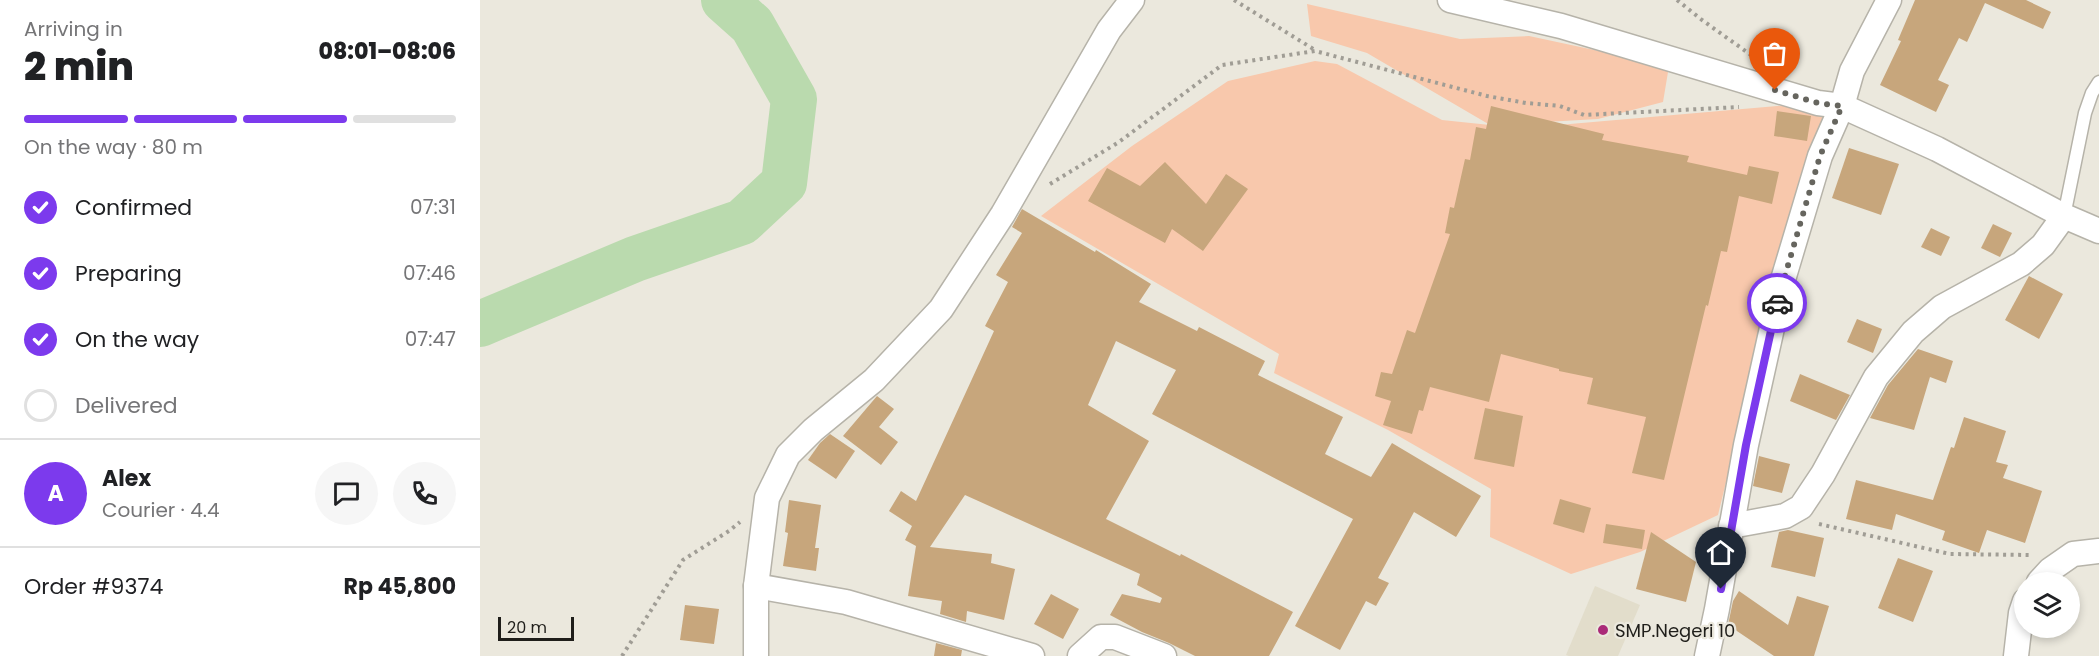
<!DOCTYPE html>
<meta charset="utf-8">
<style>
body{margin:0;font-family:Poppins,sans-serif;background:#f6f6f6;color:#202124;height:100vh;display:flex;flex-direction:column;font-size:22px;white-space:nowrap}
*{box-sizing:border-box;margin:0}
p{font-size:20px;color:#757577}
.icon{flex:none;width:33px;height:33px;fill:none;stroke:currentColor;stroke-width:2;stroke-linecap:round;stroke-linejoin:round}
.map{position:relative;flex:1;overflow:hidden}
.panel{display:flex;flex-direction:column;background:#fff;width:480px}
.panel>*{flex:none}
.tools{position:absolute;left:1534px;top:572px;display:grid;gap:12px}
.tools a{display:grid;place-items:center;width:66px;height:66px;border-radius:50%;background:#fff;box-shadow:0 3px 9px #0003;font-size:30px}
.scale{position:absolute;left:18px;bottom:15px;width:76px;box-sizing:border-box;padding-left:6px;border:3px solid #1f1e1a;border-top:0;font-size:16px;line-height:21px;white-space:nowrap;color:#1f1e1a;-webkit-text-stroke:4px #ebe8dd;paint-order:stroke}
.pin{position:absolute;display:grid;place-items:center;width:51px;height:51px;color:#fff;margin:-62px -26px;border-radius:50% 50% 50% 0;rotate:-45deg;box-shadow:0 0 6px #0007}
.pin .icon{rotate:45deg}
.courier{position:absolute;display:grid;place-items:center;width:60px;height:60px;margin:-30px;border:4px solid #7c3aed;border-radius:50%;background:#fff;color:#222;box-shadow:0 2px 8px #0007}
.overview em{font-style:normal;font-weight:800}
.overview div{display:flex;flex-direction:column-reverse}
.overview{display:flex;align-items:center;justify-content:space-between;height:102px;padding:0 24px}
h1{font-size:39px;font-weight:800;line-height:45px}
.bar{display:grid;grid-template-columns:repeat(4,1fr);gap:9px 6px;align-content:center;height:72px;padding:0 24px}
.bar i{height:8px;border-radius:4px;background:#e0e0e0}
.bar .selected{background:#7c3aed}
.bar p{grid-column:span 4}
.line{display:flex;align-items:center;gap:15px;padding:0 24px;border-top:2px solid #e0e0e0}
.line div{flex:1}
.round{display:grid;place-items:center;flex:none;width:63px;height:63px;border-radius:32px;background:#f6f6f6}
ol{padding:0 24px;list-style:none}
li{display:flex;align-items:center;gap:18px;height:66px}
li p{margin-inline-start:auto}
li .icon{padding:6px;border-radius:50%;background:#7c3aed;color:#fff;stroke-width:4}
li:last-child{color:#757577}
li i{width:33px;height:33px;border:3px solid #e0e0e0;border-radius:50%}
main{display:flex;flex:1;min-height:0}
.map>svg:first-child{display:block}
.built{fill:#e2ddcb}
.green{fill:#f8c8ac}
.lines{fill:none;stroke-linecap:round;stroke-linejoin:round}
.river{stroke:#badaae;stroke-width:46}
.building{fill:#c7a67c}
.lane-casing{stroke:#b6b3a9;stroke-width:15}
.street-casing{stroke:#b6b3a9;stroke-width:27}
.path{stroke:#a09d95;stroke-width:4;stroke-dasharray:3 4.5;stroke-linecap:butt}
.lane{stroke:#fff;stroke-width:12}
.street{stroke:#fff;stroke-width:24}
.done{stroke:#66655e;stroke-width:6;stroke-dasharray:0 10.8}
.route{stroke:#7c3aed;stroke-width:8}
.poi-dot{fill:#aa2a78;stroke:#ebe8dd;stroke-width:2}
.labels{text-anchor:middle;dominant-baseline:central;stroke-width:4.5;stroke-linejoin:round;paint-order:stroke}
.poi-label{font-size:18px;fill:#1f1e1a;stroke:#ebe8dd;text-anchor:start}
</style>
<main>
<section class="panel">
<div class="overview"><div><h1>2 min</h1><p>Arriving in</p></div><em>08:01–08:06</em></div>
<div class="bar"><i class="selected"></i><i class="selected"></i><i class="selected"></i><i></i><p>On the way · 80 m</p></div>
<ol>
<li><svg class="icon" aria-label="check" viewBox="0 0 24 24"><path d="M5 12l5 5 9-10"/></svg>Confirmed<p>07:31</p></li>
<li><svg class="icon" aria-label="check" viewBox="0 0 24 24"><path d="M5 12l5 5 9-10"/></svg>Preparing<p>07:46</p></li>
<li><svg class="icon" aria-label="check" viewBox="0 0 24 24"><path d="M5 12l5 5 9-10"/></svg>On the way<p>07:47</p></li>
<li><i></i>Delivered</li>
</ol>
<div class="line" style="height:108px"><b class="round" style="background:#7c3aed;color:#fff">A</b><div><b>Alex</b><p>Courier · 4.4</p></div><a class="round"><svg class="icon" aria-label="chat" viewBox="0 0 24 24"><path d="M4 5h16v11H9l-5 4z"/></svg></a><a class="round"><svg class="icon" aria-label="phone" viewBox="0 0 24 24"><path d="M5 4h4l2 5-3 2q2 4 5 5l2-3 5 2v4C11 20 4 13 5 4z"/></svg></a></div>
<div class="line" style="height:78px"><div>Order #9374</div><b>Rp 45,800</b></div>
</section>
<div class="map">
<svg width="1619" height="656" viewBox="0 0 1619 656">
<rect width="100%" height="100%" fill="#ebe8dd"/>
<path class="built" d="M1115 586 1160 605 1138 656H1089L1086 655Z"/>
<path class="green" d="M827 4 980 39 1049 36 1189 66 1183 102 1118 119 1014 125 1043 128 1332 103 1354 111 1272 375 1238 515 1160 552 1091 574 1010 537 1011 489 908 430 794 373 799 354 561 216 652 146 748 81 835 61 857 64 962 120 1010 125 887 53 831 36Z"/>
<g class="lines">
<path class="river" d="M0 324 155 259 262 222 304 183 314 99 272 25 244 0"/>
</g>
<g class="building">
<path d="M1435 0H1546L1571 12 1563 29 1505 3 1487 42 1479 38 1458 80 1469 85 1456 112 1400 85 1421 41 1418 40Z"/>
<path d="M1011 106 1124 134 1122 140 1209 156 1207 162 1267 175 1269 166 1299 172 1292 204 1259 196 1247 252 1241 251 1228 306 1226 305 1184 480 1152 473 1166 417 1107 404 1113 378 1079 371V369L1021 354 1009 402 950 387 943 411 939 410 932 434 903 425 911 401 895 396 901 372 912 374 927 330 935 333 970 234 965 233 970 207 974 208 985 159 990 160 996 127 1006 129Z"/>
<path d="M1297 111 1331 116 1327 141 1294 136Z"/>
<path d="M1369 148 1419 164 1401 215 1352 198Z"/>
<path d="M685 162 726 204 746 174 768 189 723 251 692 229 685 243 608 201 627 168 660 186Z"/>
<path d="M542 209 615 252 616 250 671 284 659 302 717 331 719 327 785 361 778 375 863 417 845 454 891 477 912 443 1001 496 976 537 934 512 898 578 909 583 896 606 886 601 860 650 815 626 873 519 672 414 696 370 636 341 608 405 669 441 626 519 700 556 701 554 813 612 789 656H715L689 643 662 632 630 615 642 594 680 603 682 598 657 585 660 574 485 495 450 547 512 554 511 563 535 569 524 620 487 611 486 622 460 614 462 601 428 596 436 546 425 540 432 526 409 511 421 491 436 501 514 331 505 326 528 282 516 275 542 233 532 227Z"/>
<path d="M1513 224 1532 233 1520 257 1501 248Z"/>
<path d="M1451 228 1470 237 1461 256 1441 247Z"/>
<path d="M1549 276 1583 294 1559 339 1525 320Z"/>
<path d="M1377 319 1402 329 1393 353 1367 342Z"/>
<path d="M1438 349 1473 361 1466 383 1450 377 1434 430 1390 418 1408 385Z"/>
<path d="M1320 374 1370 395 1356 420 1310 401Z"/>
<path d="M397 396 414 409 399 427 418 442 401 465 363 436Z"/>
<path d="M1005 408 1043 416 1034 467 994 459Z"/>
<path d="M1484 417 1526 431 1516 462 1528 465 1523 478 1562 491 1545 543 1507 530 1499 553 1462 540 1465 531 1416 514 1412 530 1366 519 1376 480 1453 500 1471 447 1474 448Z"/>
<path d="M350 434 375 451 356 479 328 460 340 443Z"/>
<path d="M1279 456 1310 464 1302 493 1273 486Z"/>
<path d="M1080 499 1111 508 1104 533 1073 524Z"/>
<path d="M309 500 341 505 335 548H339L336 571 303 566 308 533 305 532Z"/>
<path d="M1126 524 1165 530 1162 549 1123 543Z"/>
<path d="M1308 530 1344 538 1335 577 1291 567 1299 532Z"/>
<path d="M1171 532 1216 562 1206 602 1156 589Z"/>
<path d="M1418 558 1453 571 1433 622 1398 608Z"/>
<path d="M1259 591 1308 625 1317 596 1349 606 1334 656H1294L1248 625 1253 601Z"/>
<path d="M571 594 599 609 583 639 554 624Z"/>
<path d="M205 605 239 609 234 644 200 640Z"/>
<path d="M456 643 482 650 481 656H454Z"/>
</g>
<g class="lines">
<g class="lane-casing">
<path id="lane" d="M1584 216 1605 113 1612 93 1619 82"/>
</g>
<g class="street-casing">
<g id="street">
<path d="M970 0 1081 26 1338 103 1362 106 1457 149 1584 216 1619 231"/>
<path d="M1251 526 1305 516 1321 507 1343 474 1396 377 1433 332 1462 307 1541 264 1563 245 1584 216"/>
<path d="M1559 582 1570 570 1593 554 1619 551"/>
<path d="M276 586 366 602 552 656"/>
<path d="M276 656V586L287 498 308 455 333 430 394 380 461 309 523 214 629 30 652 0"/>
<path d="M600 656 621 637H635L684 656"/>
<path d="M1227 656 1237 609 1266 445 1302 283 1340 156 1362 106 1372 71 1409 0"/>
<path d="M1536 656 1541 613 1545 601"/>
</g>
</g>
<g class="path">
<path d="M754 0 835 50"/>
<path d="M1197 0 1222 20 1271 55"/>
<path d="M570 184 639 142 742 65 835 51 1007 96 1046 103 1080 106 1104 115 1259 107"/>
<path d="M1339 524 1470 554 1550 555"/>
<path d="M142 656 203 560 249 531 260 522"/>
</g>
<use href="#lane" class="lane"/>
<use href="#street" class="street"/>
</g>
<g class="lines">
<path class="done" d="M1295 90 1338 103 1362 106 1340 156 1297 303"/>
<path class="route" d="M1241 589 1266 445 1297 303"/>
</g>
<circle class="poi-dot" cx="1123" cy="630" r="6"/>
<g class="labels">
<g class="poi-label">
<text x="1135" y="630">SMP.Negeri 10</text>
</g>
</g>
</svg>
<div class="tools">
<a><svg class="icon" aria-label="layers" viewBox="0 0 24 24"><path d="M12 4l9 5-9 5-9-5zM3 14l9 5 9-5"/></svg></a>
</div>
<div class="scale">20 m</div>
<div class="pin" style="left:1295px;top:90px;background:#ea580c"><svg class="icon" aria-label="bag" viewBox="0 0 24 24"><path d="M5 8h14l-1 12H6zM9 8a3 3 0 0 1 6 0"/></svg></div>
<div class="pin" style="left:1241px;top:589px;background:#1f2937"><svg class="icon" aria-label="home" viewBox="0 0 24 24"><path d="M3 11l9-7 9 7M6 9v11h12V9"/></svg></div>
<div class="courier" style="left:1297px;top:303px"><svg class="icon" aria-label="car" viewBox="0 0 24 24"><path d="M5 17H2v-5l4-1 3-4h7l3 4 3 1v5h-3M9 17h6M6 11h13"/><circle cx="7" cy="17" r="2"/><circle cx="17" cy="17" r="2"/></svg></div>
</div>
</main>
